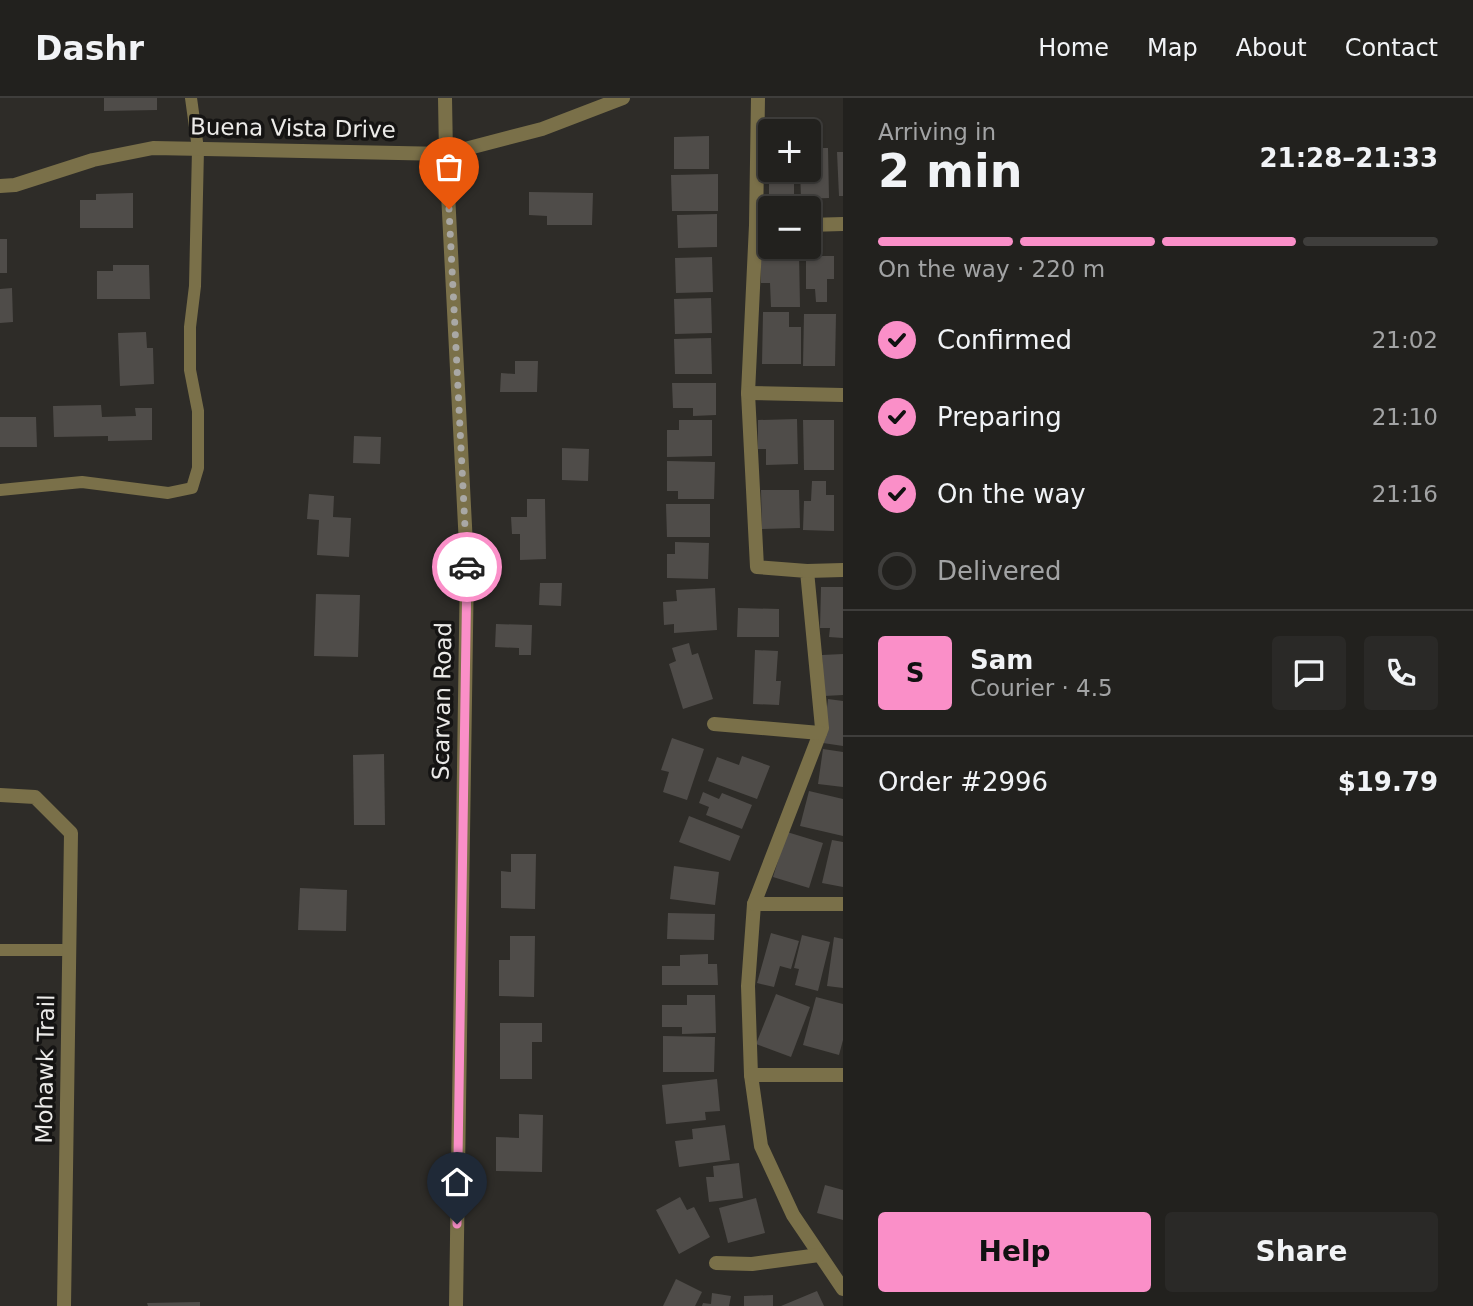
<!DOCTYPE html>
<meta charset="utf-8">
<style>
body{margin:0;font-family:"DejaVu Sans",sans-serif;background:#2a2927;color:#f1f3f6;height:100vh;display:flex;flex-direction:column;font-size:26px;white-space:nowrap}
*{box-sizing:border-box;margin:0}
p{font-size:23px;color:#a2a3a4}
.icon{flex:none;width:38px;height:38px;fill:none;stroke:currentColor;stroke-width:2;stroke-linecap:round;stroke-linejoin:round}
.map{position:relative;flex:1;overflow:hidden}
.drawer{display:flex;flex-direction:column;background:#22211e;width:630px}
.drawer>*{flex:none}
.tools{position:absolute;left:758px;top:21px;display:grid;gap:14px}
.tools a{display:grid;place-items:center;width:63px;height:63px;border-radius:7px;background:#22211e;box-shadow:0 2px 5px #0004,0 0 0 2px #3f3e3c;font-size:35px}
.pin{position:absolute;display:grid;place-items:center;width:60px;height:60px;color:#fff;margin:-72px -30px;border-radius:50% 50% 50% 0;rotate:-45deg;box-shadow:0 0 7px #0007}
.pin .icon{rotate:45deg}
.courier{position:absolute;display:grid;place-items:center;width:70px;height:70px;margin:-35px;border:5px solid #fa8fc8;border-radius:50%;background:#fff;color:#222;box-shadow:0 2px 9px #0007}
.head em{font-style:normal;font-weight:700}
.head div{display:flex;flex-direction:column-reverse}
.head{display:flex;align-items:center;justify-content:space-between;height:119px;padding:0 35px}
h1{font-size:46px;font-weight:700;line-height:52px}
.bar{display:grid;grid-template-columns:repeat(4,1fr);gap:10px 7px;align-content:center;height:84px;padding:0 35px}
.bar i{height:9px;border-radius:5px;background:#3f3e3c}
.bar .active{background:#fa8fc8}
.bar p{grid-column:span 4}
.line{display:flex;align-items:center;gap:18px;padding:0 35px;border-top:2px solid #3f3e3c}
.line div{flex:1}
.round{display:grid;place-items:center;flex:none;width:74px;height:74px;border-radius:7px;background:#2a2927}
ol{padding:0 35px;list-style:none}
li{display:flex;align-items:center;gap:21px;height:77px}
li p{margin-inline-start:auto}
li .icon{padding:7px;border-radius:50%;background:#fa8fc8;color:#111;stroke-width:4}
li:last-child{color:#a2a3a4}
li i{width:38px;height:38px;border:4px solid #3f3e3c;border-radius:50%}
.action{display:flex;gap:14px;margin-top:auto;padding:14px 35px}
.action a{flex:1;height:80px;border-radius:7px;background:#fa8fc8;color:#111;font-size:28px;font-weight:700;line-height:80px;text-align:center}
.action a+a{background:#2a2927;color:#f1f3f6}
header{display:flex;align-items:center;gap:42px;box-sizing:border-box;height:98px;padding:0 35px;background:#22211e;border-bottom:2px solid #3f3e3c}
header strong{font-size:33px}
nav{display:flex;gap:38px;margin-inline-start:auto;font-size:24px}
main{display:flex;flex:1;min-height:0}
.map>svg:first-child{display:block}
.building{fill:#4f4c49}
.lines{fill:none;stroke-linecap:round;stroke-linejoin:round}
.lane{stroke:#7a7049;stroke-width:12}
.street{stroke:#7a7049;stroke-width:14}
.done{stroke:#a9a8a5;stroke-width:7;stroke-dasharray:0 12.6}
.route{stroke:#fa8fc8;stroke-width:9}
.labels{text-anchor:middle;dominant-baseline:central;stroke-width:7;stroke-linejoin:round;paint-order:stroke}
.street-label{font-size:23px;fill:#ebeae8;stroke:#151413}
</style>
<header>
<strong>Dashr</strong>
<nav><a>Home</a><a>Map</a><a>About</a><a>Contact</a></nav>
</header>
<main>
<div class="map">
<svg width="843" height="1208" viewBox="0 0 843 1208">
<rect width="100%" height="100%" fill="#2e2c28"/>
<g class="building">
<path d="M104 0H157V12L104 13Z"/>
<path d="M709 38V71H674V39Z"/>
<path d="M808 50H828L829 100 801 101 800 72H808Z"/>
<path d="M837 54H843V98H839Z"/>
<rect x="769" y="72" width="25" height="28"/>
<path d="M718 76V113H672L671 77Z"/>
<path d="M529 94 593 95 592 127H547V118L529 117Z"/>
<path d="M133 95V130H80V102H96V96Z"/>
<path d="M717 116V149L678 150 677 117Z"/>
<rect x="0" y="141" width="7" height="34"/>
<path d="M761 155H799L800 209H771L770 185H761Z"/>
<path d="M806 158H834V181H827V204H816L815 191H806Z"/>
<path d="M712 159 713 194 676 195 675 160Z"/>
<path d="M113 167H149L150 201H97V173H113Z"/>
<path d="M12 190 13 224 0 225V191Z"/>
<path d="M711 200 712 235 675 236 674 201Z"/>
<path d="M763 214H789V229H801V266H762Z"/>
<path d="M804 216H836L835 268H803Z"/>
<path d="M146 234 147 250H153L154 286 120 288 118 235Z"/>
<path d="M711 240 712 276H675L674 241Z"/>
<path d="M515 263H538L537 294H500L501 275 515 276Z"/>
<path d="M672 285H716V317L693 318V310H673Z"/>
<path d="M101 307 102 319 136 318 135 310H152V342L108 343V338L54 339 53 308Z"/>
<path d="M0 319H36L37 349H0Z"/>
<path d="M797 321 798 366 766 367V351H758V322Z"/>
<path d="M679 322H712V358L667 359V332H679Z"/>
<path d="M803 322H834V372H804Z"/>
<path d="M354 338 381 339 380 366 353 365Z"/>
<path d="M562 350 589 351 588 383 562 382Z"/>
<path d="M667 363 715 364 714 401H678V393H667Z"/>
<path d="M812 383H826V397H834V433L803 432 804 403H811Z"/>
<path d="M761 392H799L800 430 762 431Z"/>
<path d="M309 396 334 398 333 419 351 420 349 459 317 457 319 422 307 421Z"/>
<path d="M527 401H545L546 461 520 462V436H512L511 419H527Z"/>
<path d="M666 406H710V439H667Z"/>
<path d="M675 444 709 445 708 481 667 480V456H675Z"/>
<path d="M540 485H562L561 508 539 507Z"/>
<path d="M821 489H843V540L829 539 830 530H820Z"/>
<path d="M715 490 717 532 674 535V526L664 527 663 504 677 503 676 492Z"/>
<path d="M316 496 360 497 358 559 314 558Z"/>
<path d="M738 510 779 511V539H737Z"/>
<path d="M496 526 532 527 531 557H519V550L495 549Z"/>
<path d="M689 545 692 557 698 555 713 601 683 611 669 566 676 563 672 550Z"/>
<path d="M755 552 778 553 776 583H781L779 607 753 606Z"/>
<path d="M843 556V597L824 598 822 557Z"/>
<path d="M828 601 843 603V648L823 645Z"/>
<path d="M672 640 704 651 687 702 663 694 669 674 661 672Z"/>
<path d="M823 651 843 654V689L818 686Z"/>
<path d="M384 656 385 727H354L353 657Z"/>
<path d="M742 658 770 668 757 701 708 683 717 659 739 667Z"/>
<path d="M809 693 843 701V738L800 728Z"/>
<path d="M703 694 719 701 722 695 752 707 742 731 706 717 709 709 699 705Z"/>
<path d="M689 718 740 738 730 763 679 744Z"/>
<path d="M787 734 823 745 809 790 773 779Z"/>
<path d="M832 742 843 744V789L822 785Z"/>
<path d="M511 756H536L535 811 501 810V773L511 774Z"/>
<path d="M674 768 719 774 715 807 670 801Z"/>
<path d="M300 790 347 792 346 833 298 832Z"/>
<path d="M668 815 715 816 714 842 667 841Z"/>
<path d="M771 835 799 843 791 871 780 868 774 889 757 885Z"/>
<path d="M802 837 830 844 818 893 795 887 799 871 794 870Z"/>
<path d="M510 838H535L534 899 499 898V862H510Z"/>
<path d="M834 839 843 841V890L827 888Z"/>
<path d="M708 856V866H717L718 887H662V868H680V857Z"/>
<path d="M776 896 810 909 791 959 756 946Z"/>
<path d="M687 897H715L716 935 682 936V929H662V907H687Z"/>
<path d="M816 899 843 906V942L839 957 803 947Z"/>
<path d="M500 925H542V944H532V981H500Z"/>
<path d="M663 938 715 939 714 974H663Z"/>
<path d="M717 981 720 1013 705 1014 706 1022 666 1026 662 987Z"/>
<path d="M519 1016 543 1017 542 1074 496 1073V1039L519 1040Z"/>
<path d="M725 1027 730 1062 679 1069 675 1043 693 1041 692 1031Z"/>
<path d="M739 1065 743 1100 709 1104 706 1079H714L713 1068Z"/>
<path d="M825 1087 843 1092V1122L817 1115Z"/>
<path d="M680 1099 687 1112 694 1109 710 1139 679 1156 656 1112Z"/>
<path d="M756 1100 765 1135 728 1145 719 1110Z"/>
<path d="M676 1181 702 1194 695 1208H663Z"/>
<path d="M817 1193 824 1208H781Z"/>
<path d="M712 1195 731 1198 729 1208H702L703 1205 711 1206Z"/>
<path d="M773 1197V1208H744V1198Z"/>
<path d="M200 1204V1208H148L147 1205Z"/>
</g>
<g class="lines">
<g class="lane">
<path d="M0 392 82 384 168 395 192 390 198 370V313L190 272V229L195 188 198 51 191 0"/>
<path d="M0 852H69"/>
</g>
<g class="street">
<path d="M445 0 446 56 467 467 456 1208"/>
<path d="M758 0 756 127 748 295 757 469 807 473 822 630 754 806 748 888 751 977 761 1048 793 1117 843 1191"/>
<path d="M0 88 15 87 93 62 153 50 446 56 542 31 623 0"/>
<path d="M808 127 843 126"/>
<path d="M748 295 843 297"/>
<path d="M807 473 843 472"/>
<path d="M714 626 820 635"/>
<path d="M0 697 35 699 71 735 64 1208"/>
<path d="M754 806H843"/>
<path d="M751 977H843"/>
<path d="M716 1165 752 1166 819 1157"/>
</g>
</g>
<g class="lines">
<path class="done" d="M449 111 467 469"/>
<path class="route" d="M457 1126 467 469"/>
</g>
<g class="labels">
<g class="street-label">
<text transform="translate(293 30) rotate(1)">Buena Vista Drive</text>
<text transform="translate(442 603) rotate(-89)">Scarvan Road</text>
<text transform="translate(45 971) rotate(-89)">Mohawk Trail</text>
</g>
</g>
</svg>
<div class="tools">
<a>+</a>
<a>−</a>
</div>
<div class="pin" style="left:449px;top:111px;background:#ea580c"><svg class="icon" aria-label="bag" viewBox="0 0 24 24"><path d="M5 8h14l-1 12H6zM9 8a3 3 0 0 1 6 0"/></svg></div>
<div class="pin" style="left:457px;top:1126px;background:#1f2937"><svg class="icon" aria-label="home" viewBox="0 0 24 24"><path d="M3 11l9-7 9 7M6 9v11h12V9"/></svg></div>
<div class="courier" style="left:467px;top:469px"><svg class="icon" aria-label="car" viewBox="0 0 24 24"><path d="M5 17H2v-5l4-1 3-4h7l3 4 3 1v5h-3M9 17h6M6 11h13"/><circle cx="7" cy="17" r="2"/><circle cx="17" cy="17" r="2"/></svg></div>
</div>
<section class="drawer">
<div class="head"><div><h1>2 min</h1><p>Arriving in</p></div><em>21:28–21:33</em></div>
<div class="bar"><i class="active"></i><i class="active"></i><i class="active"></i><i></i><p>On the way · 220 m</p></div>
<ol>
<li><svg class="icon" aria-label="check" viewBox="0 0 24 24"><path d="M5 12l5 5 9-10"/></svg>Confirmed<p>21:02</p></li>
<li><svg class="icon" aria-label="check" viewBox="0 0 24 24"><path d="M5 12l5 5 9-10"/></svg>Preparing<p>21:10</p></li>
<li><svg class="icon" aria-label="check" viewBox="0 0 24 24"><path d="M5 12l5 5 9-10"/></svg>On the way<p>21:16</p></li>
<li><i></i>Delivered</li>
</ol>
<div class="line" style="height:126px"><b class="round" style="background:#fa8fc8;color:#111">S</b><div><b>Sam</b><p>Courier · 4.5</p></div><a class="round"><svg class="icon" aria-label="chat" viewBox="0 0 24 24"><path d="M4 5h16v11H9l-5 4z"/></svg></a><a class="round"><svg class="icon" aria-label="phone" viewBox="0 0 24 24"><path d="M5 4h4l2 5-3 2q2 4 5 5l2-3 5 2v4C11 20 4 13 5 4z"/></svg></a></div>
<div class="line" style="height:91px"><div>Order #2996</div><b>$19.79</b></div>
<div class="action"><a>Help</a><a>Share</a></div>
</section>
</main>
